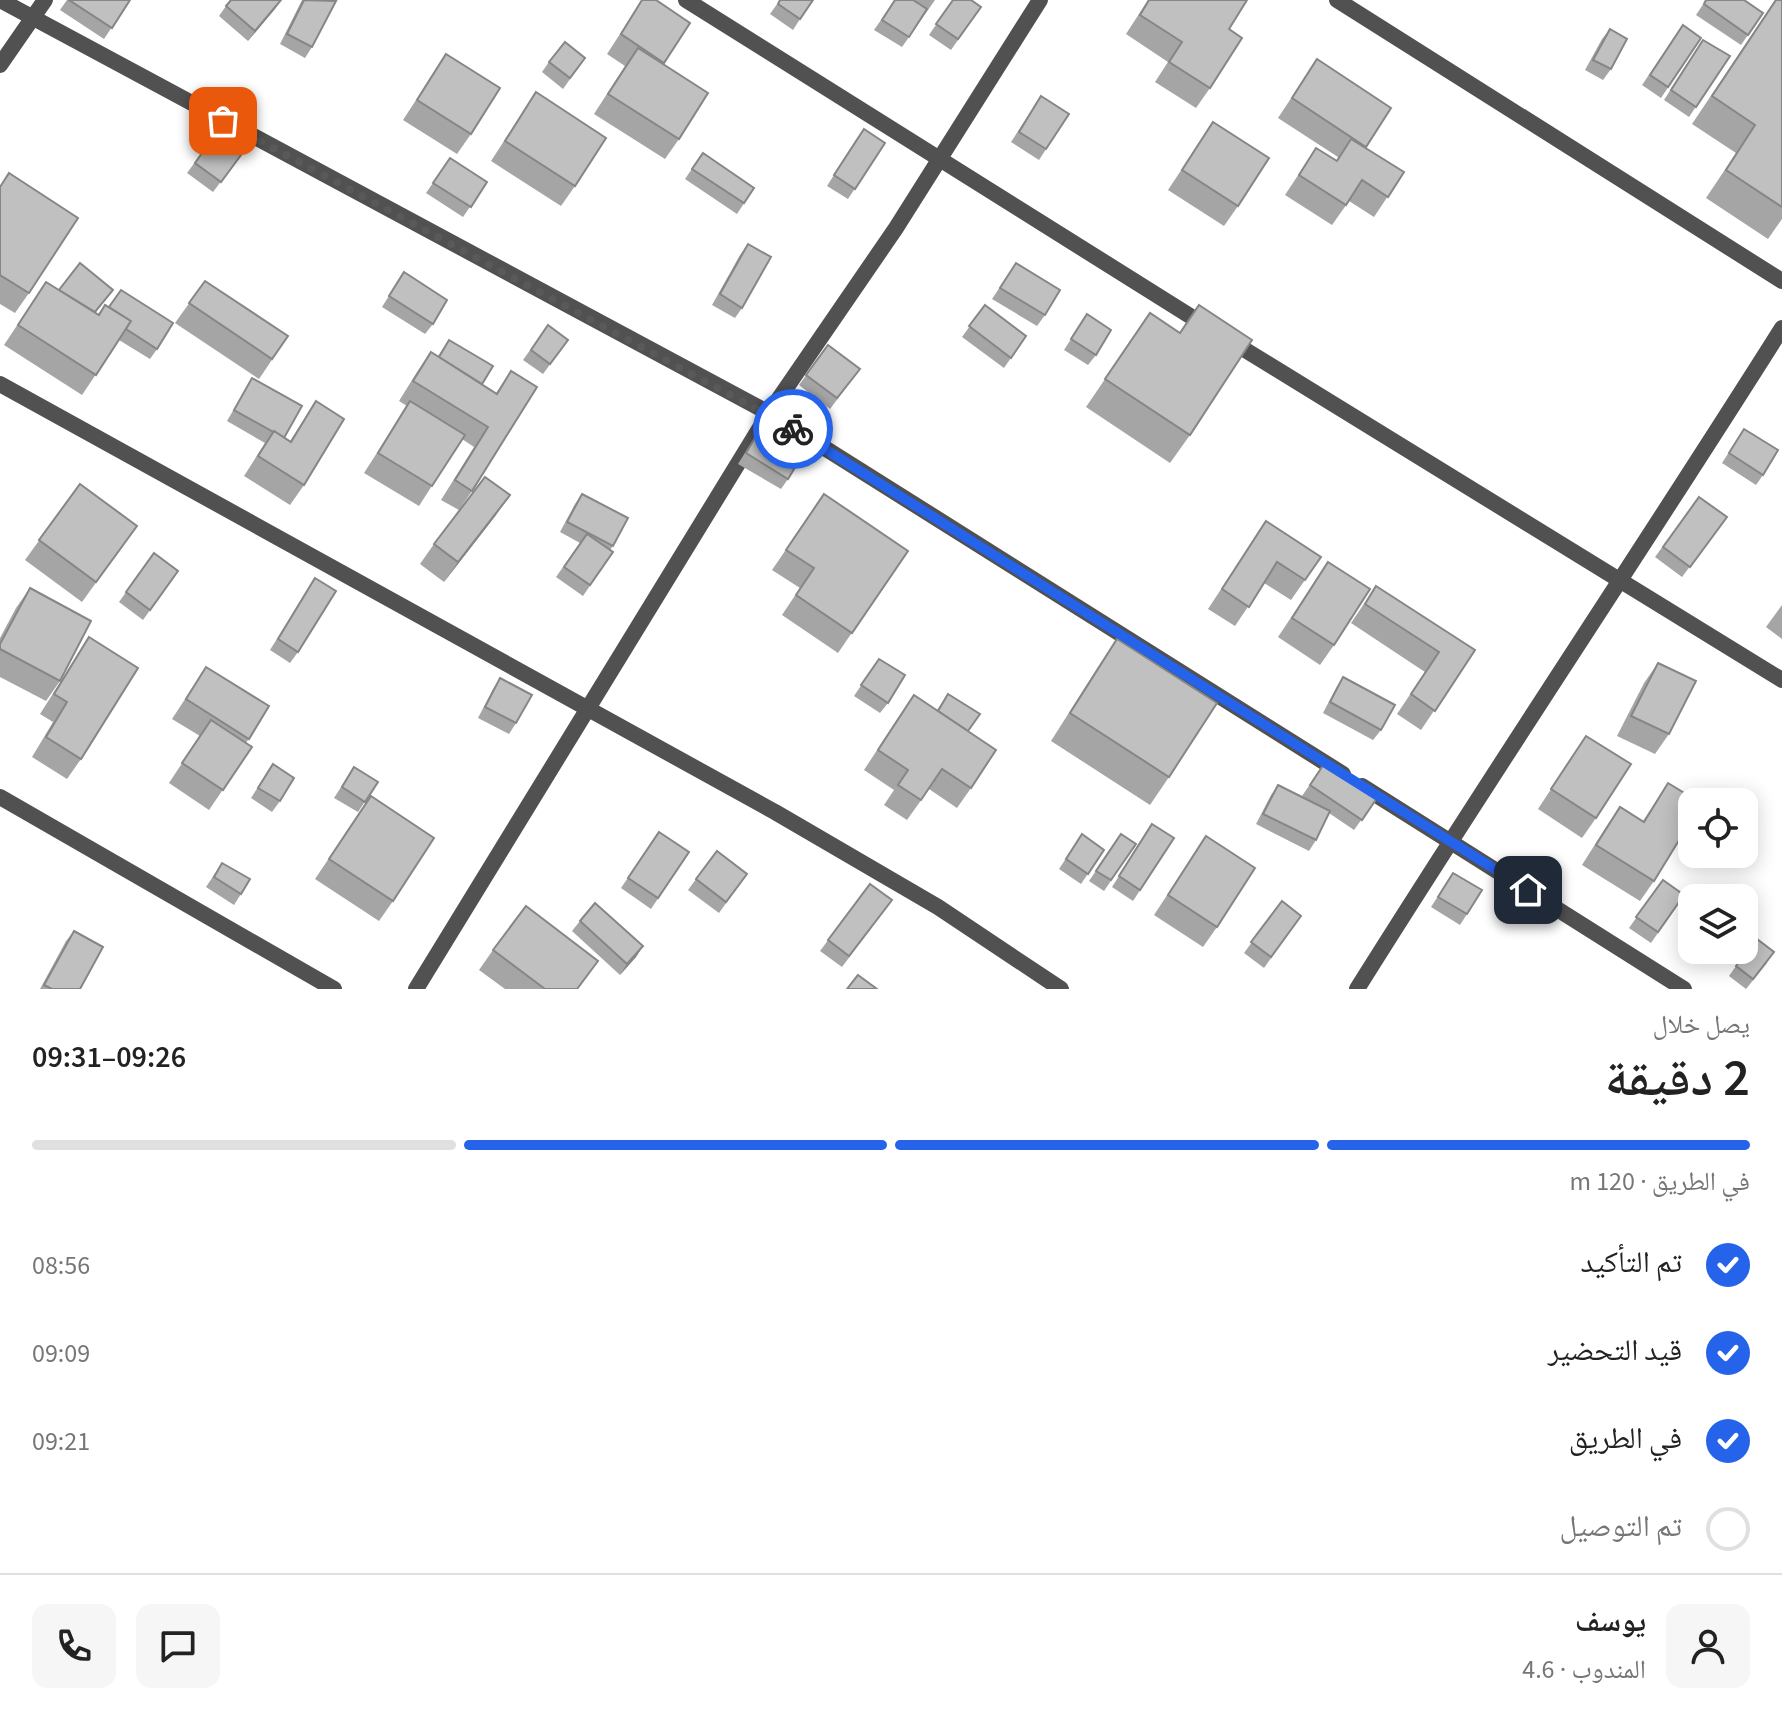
<!DOCTYPE html>
<html lang="ar">
<meta charset="utf-8">
<style>
body{margin:0;font-family:"Source Sans 3","Noto Naskh Arabic",sans-serif;background:#f6f6f6;color:#222;direction:rtl;height:100vh;display:flex;flex-direction:column;font-size:30px;white-space:nowrap}
*{box-sizing:border-box;margin:0}
p{font-size:26px;color:#767676}
.icon{flex:none;width:44px;height:44px;fill:none;stroke:currentColor;stroke-width:2;stroke-linecap:round;stroke-linejoin:round}
.map{position:relative;height:989px;overflow:hidden;direction:ltr}
.panel{display:flex;flex-direction:column;background:#fff;flex:1}
.panel>*{flex:none}
.fabs{position:absolute;left:1678px;top:788px;display:grid;gap:16px}
.fabs a{display:grid;place-items:center;width:80px;height:80px;border-radius:16px;background:#fff;box-shadow:0 4px 20px #0003;font-size:40px}
.pin{position:absolute;display:grid;place-items:center;width:68px;height:68px;color:#fff;margin:-34px;border-radius:16px;box-shadow:0 4px 12px #0006}
.courier{position:absolute;display:grid;place-items:center;width:80px;height:80px;margin:-40px;border:6px solid #2563eb;border-radius:50%;background:#fff;color:#222;box-shadow:0 2px 10px #0007}
.head em{font-style:normal;font-weight:600}
.head div{display:flex;flex-direction:column-reverse}
.head{display:flex;align-items:center;justify-content:space-between;height:136px;padding:0 32px}
h1{font-size:52px;font-weight:600;line-height:60px}
.bar{display:grid;grid-template-columns:repeat(4,1fr);gap:12px 8px;align-content:center;height:96px;padding:0 32px}
.bar i{height:10px;border-radius:6px;background:#e0e0e0}
.bar .on{background:#2563eb}
.bar p{grid-column:span 4}
.line{display:flex;align-items:center;gap:20px;padding:0 32px;border-top:2px solid #e0e0e0}
.line div{flex:1}
.round{display:grid;place-items:center;flex:none;width:84px;height:84px;border-radius:16px;background:#f6f6f6}
ol{padding:0 32px;list-style:none}
li{display:flex;align-items:center;gap:24px;height:88px}
li p{margin-inline-start:auto}
li .icon{padding:8px;border-radius:50%;background:#2563eb;color:#fff;stroke-width:4}
li:last-child{color:#767676}
li i{width:44px;height:44px;border:4px solid #e0e0e0;border-radius:50%}
.map>svg:first-child{display:block}
.lines{fill:none;stroke-linecap:round;stroke-linejoin:round}
.minor{stroke:#515151;stroke-width:16}
.wall{fill:#a5a5a5}
.shaded-wall{fill:#868686}
.building{fill:#c0c0c0;stroke:#868686;stroke-width:2}
.done{stroke:#595959;stroke-width:8;stroke-dasharray:0 14.4}
.route{stroke:#2563eb;stroke-width:10}
</style>
<div class="map">
<svg width="1782" height="989" viewBox="0 0 1782 989">
<rect width="100%" height="100%" fill="#fff"/>
<g class="lines">
<g class="minor">
<path d="M0 0 769 413 1343 774"/>
<path d="M686 0 1206 326"/>
<path d="M1337 0 1782 281"/>
<path d="M0 65 45 0"/>
<path d="M1229 340 1782 680"/>
<path d="M0 384 775 812 938 907 1061 989"/>
<path d="M1362 786 1684 989"/>
<path d="M0 797 334 989"/>
<path d="M416 989 769 413 896 228 1040 0"/>
<path d="M1357 989C1496 767 1642 550 1782 328"/>
</g>
</g>
<g class="wall">
<path d="M67 0H130L104 39 60 10Z"/>
<path d="M281 0 248 41 219 16 226 6Z"/>
<path d="M302 0H334L312 47 305 58 280 44Z"/>
<path d="M642 0 690 23 663 64 679 139 665 159 594 114 625 66 607 54Z"/>
<path d="M780 0 800 19 793 30 770 14Z"/>
<path d="M895 0H935L902 47 874 30Z"/>
<path d="M953 0 981 7 951 50 929 35Z"/>
<path d="M1148 0H1247L1229 29 1210 88 1196 108 1155 82 1168 62 1126 34Z"/>
<path d="M1706 0 1763 13 1741 45 1696 15Z"/>
<path d="M1775 0H1782V219L1768 239 1706 198 1736 153 1692 124Z"/>
<path d="M1683 25 1701 38 1661 98 1642 85Z"/>
<path d="M1610 29 1611 69 1603 80 1585 70 1602 39Z"/>
<path d="M1696 50 1730 56 1689 117 1664 100Z"/>
<path d="M446 54 471 134 457 154 403 120Z"/>
<path d="M585 58 563 89 542 72 549 62Z"/>
<path d="M1317 59 1391 108 1365 148 1404 172 1374 217 1349 201 1332 225 1285 195 1316 148 1336 161 1338 157 1278 118Z"/>
<path d="M536 92 575 186 561 206 491 161Z"/>
<path d="M1041 96 1069 114 1039 160 1011 142Z"/>
<path d="M1213 122 1238 206 1224 226 1168 190Z"/>
<path d="M215 135 241 155 213 192 187 173Z"/>
<path d="M856 140 885 143 848 199 827 186Z"/>
<path d="M703 153 754 188 737 214 685 179Z"/>
<path d="M450 158 487 182 463 217 426 193Z"/>
<path d="M0 186 29 293 15 313 0 304Z"/>
<path d="M748 244 742 308 735 318 712 305 740 255Z"/>
<path d="M1016 263 1045 315 1037 326 992 299Z"/>
<path d="M404 272 433 324 425 334 382 307Z"/>
<path d="M205 281 288 336 259 379 175 323Z"/>
<path d="M46 282 59 290 105 300 95 313 98 314 105 305 157 349 150 359 119 340 82 395 4 345Z"/>
<path d="M985 305 1026 336 1004 368 962 337Z"/>
<path d="M1199 305 1190 435 1170 463 1086 407 1150 313 1179 333Z"/>
<path d="M1087 314 1096 355 1088 365 1064 350Z"/>
<path d="M548 325 568 340 543 374 523 360Z"/>
<path d="M449 340 482 384 496 393 511 371 472 491 459 510 441 500 474 447 462 439 419 506 364 473 407 406 399 401 417 372 431 352 438 356Z"/>
<path d="M828 345 860 369 830 409 799 385Z"/>
<path d="M252 378 284 438 290 441 316 401 304 485 290 505 244 476 265 443 227 421Z"/>
<path d="M763 424 788 479 781 489 738 464Z"/>
<path d="M1744 429 1763 475 1756 485 1722 463Z"/>
<path d="M80 484 137 526 82 602 25 560Z"/>
<path d="M582 494 613 546 610 550 613 552 583 596 556 577 580 543 560 532 575 504Z"/>
<path d="M824 494 908 551 838 653 782 615 800 588 772 570Z"/>
<path d="M1699 497 1727 517 1682 577 1655 557Z"/>
<path d="M496 515 444 582 420 564 434 544Z"/>
<path d="M1266 521 1321 557 1291 600 1264 583 1235 626 1208 609Z"/>
<path d="M154 553 178 571 143 620 119 602Z"/>
<path d="M1328 562 1334 645 1320 665 1278 637Z"/>
<path d="M315 578 298 652 290 663 270 650Z"/>
<path d="M1376 586 1475 650 1421 730 1397 714 1425 672 1351 623Z"/>
<path d="M30 588 60 681 46 701 0 677V638L16 608Z"/>
<path d="M1782 605V639L1766 627Z"/>
<path d="M89 637 81 759 67 779 32 757 53 722 40 714Z"/>
<path d="M1117 639 1169 777 1150 805 1051 741 1098 667Z"/>
<path d="M879 659 888 703 880 713 854 696Z"/>
<path d="M1658 663 1669 734 1655 754 1617 736 1644 683Z"/>
<path d="M206 667 269 706 246 743 252 747 209 810 169 783 200 736 172 719Z"/>
<path d="M1343 677 1381 730 1373 740 1323 713 1336 688Z"/>
<path d="M500 678 516 723 509 734 478 718 493 689Z"/>
<path d="M948 694 968 731 971 788 957 808 929 789 907 820 884 805 894 790 864 770 900 715 937 710Z"/>
<path d="M1586 736 1596 818 1582 838 1538 809Z"/>
<path d="M1326 761 1379 795 1354 830 1329 813 1316 840 1309 851 1256 824 1271 795 1278 785 1310 801 1302 796Z"/>
<path d="M273 764 280 801 272 812 251 798Z"/>
<path d="M354 767 378 782 358 812 334 798Z"/>
<path d="M1668 783 1654 881 1640 901 1582 865 1606 827 1620 807 1643 821Z"/>
<path d="M371 796 393 901 379 921 315 879Z"/>
<path d="M1152 824 1174 838 1133 901 1112 887Z"/>
<path d="M659 832 689 852 651 909 621 888Z"/>
<path d="M1082 834 1104 850 1081 884 1059 869Z"/>
<path d="M1121 834 1136 844 1104 891 1089 881Z"/>
<path d="M1206 836 1217 927 1203 947 1154 915Z"/>
<path d="M717 851 747 874 719 913 688 890Z"/>
<path d="M222 863 241 894 234 905 206 887Z"/>
<path d="M1453 873 1467 914 1460 925 1431 907Z"/>
<path d="M1663 880 1684 895 1651 943 1629 928Z"/>
<path d="M870 884 892 900 842 967 820 951Z"/>
<path d="M1282 901 1301 916 1264 968 1244 953Z"/>
<path d="M580 921 643 946 636 957 620 975 572 931Z"/>
<path d="M74 931 80 989H40L66 941Z"/>
<path d="M493 950 598 961 578 989H505L479 970Z"/>
<path d="M1767 963 1746 989 1729 976 1736 966Z"/>
</g>
<g class="shaded-wall">
<path d="M281 0 275 9 248 41 255 31Z"/>
<path d="M510 495 496 515 444 582 458 562Z"/>
<path d="M643 946 636 957 620 975 627 964Z"/>
</g>
<g class="building">
<path d="M69 0H130L112 28Z"/>
<path d="M231 0H281L255 31 226 6Z"/>
<path d="M304 0 336 1 312 47 287 34Z"/>
<path d="M642 0H656L690 23 664 63 621 34Z"/>
<path d="M780 0H813L800 19 778 4Z"/>
<path d="M895 0H913L927 9 909 37 882 20Z"/>
<path d="M953 0H971L981 7 958 39 936 24Z"/>
<path d="M1149 0H1247L1229 29 1242 38 1210 88 1169 62 1182 42 1140 15Z"/>
<path d="M1706 0H1744L1763 13 1748 35 1704 4Z"/>
<path d="M1776 0H1782V207L1726 170 1755 125 1712 96Z"/>
<path d="M1683 25 1701 38 1668 87 1650 75Z"/>
<path d="M1610 29 1627 39 1611 69 1593 60Z"/>
<path d="M1703 40 1730 56 1696 107 1671 90Z"/>
<path d="M565 42 585 58 570 78 549 62Z"/>
<path d="M638 48 708 93 679 139 608 94Z"/>
<path d="M446 54 500 88 471 134 417 100Z"/>
<path d="M1317 59 1391 108 1366 147 1292 98Z"/>
<path d="M536 92 606 138 575 186 505 141Z"/>
<path d="M1041 96 1069 114 1046 149 1019 132Z"/>
<path d="M1213 122 1269 158 1238 206 1182 170Z"/>
<path d="M864 129 885 143 855 189 834 175Z"/>
<path d="M215 135 241 155 221 182 195 163Z"/>
<path d="M1351 139 1404 172 1388 197 1362 180 1346 205 1299 175 1316 148 1337 161Z"/>
<path d="M703 153 754 188 744 203 692 169Z"/>
<path d="M450 158 487 182 471 207 433 183Z"/>
<path d="M9 173 78 218 29 293 0 275V187Z"/>
<path d="M748 244 771 257 742 308 720 294Z"/>
<path d="M80 263 113 290 95 312 59 290Z"/>
<path d="M1016 263 1060 290 1045 315 1000 288Z"/>
<path d="M404 272 447 300 433 324 389 296Z"/>
<path d="M205 281 288 336 272 359 189 303Z"/>
<path d="M46 282 99 315 105 305 131 321 96 375 18 325Z"/>
<path d="M121 290 173 323 157 349 126 329 131 321 109 307Z"/>
<path d="M985 305 1026 336 1011 358 969 326Z"/>
<path d="M1199 305 1252 340 1190 435 1105 379 1150 313 1180 333Z"/>
<path d="M1087 314 1111 330 1096 355 1071 339Z"/>
<path d="M548 325 568 340 550 364 531 350Z"/>
<path d="M449 340 493 366 482 384 439 357Z"/>
<path d="M828 345 860 369 837 398 806 375Z"/>
<path d="M431 352 497 394 511 371 537 387 472 491 455 480 488 427 413 381Z"/>
<path d="M252 378 302 406 284 438 234 410Z"/>
<path d="M316 401 344 419 304 485 258 456 274 431 291 442Z"/>
<path d="M410 401 465 435 432 486 378 453Z"/>
<path d="M763 424 806 449 788 479 746 453Z"/>
<path d="M1744 429 1778 450 1763 475 1729 453Z"/>
<path d="M485 477 510 495 458 562 434 544Z"/>
<path d="M80 484 137 526 96 582 39 540Z"/>
<path d="M582 494 628 518 613 546 567 522Z"/>
<path d="M824 494 908 551 852 633 796 595 814 568 786 550Z"/>
<path d="M1699 497 1727 517 1690 567 1663 547Z"/>
<path d="M1266 521 1321 557 1305 580 1277 562 1249 607 1222 589Z"/>
<path d="M587 534 613 552 590 585 564 567Z"/>
<path d="M154 553 178 571 150 610 126 592Z"/>
<path d="M1328 562 1370 589 1334 645 1292 618Z"/>
<path d="M315 578 336 591 298 652 278 639Z"/>
<path d="M1376 586 1475 650 1435 711 1411 694 1439 652 1365 604Z"/>
<path d="M30 588 91 621 60 681 0 649V644Z"/>
<path d="M89 637 138 668 81 759 46 737 67 702 54 694Z"/>
<path d="M1117 639 1217 703 1169 777 1070 713Z"/>
<path d="M879 659 905 675 888 703 861 685Z"/>
<path d="M1658 663 1696 681 1669 734 1631 716Z"/>
<path d="M206 667 269 706 249 739 186 699Z"/>
<path d="M1343 677 1395 705 1381 730 1330 702Z"/>
<path d="M500 678 532 695 516 723 485 707Z"/>
<path d="M948 694 980 714 968 731 938 711Z"/>
<path d="M914 695 996 750 971 788 942 769 921 800 898 785 908 770 878 750Z"/>
<path d="M211 720 252 747 223 790 182 763Z"/>
<path d="M1586 736 1631 764 1596 818 1551 789Z"/>
<path d="M1326 761 1379 795 1362 820 1310 785Z"/>
<path d="M273 764 294 778 280 801 258 788Z"/>
<path d="M354 767 378 782 365 802 342 787Z"/>
<path d="M1668 783 1699 802H1692V819L1654 881 1596 845 1620 807 1644 822Z"/>
<path d="M1278 785 1330 811 1316 840 1263 814Z"/>
<path d="M371 796 434 838 393 901 329 859Z"/>
<path d="M1152 824 1174 838 1140 890 1119 876Z"/>
<path d="M659 832 689 852 658 898 628 878Z"/>
<path d="M1082 834 1104 850 1088 874 1066 859Z"/>
<path d="M1121 834 1136 844 1111 880 1096 871Z"/>
<path d="M1206 836 1255 868 1217 927 1168 895Z"/>
<path d="M717 851 747 874 726 902 696 879Z"/>
<path d="M222 863 250 879 241 894 214 877Z"/>
<path d="M1453 873 1482 890 1467 914 1438 897Z"/>
<path d="M1663 880 1684 895 1658 932 1636 917Z"/>
<path d="M870 884 892 900 849 956 828 940Z"/>
<path d="M1282 901 1301 916 1271 957 1251 942Z"/>
<path d="M595 903 643 946 627 964 580 921Z"/>
<path d="M526 906 598 961 577 989H545L493 950Z"/>
<path d="M74 931 103 947 80 989H52L44 985Z"/>
<path d="M1757 939 1774 952 1753 979 1736 966Z"/>
<path d="M858 975 877 989H847Z"/>
</g>
<g class="lines">
<path class="done" d="M223 121 793 429"/>
<path class="route" d="M793 429 1528 890"/>
</g>
</svg>
<div class="fabs">
<a><svg class="icon" aria-label="locate" viewBox="0 0 24 24"><circle cx="12" cy="12" r="6"/><path d="M12 2v4M12 18v4M2 12h4M18 12h4"/></svg></a>
<a><svg class="icon" aria-label="layers" viewBox="0 0 24 24"><path d="M12 4l9 5-9 5-9-5zM3 14l9 5 9-5"/></svg></a>
</div>
<div class="pin" style="left:223px;top:121px;background:#ea580c"><svg class="icon" aria-label="bag" viewBox="0 0 24 24"><path d="M5 8h14l-1 12H6zM9 8a3 3 0 0 1 6 0"/></svg></div>
<div class="pin" style="left:1528px;top:890px;background:#1f2937"><svg class="icon" aria-label="home" viewBox="0 0 24 24"><path d="M3 11l9-7 9 7M6 9v11h12V9"/></svg></div>
<div class="courier" style="left:793px;top:429px"><svg class="icon" aria-label="bike" viewBox="0 0 24 24"><circle cx="6" cy="16" r="4"/><circle cx="18" cy="16" r="4"/><path d="M6 16l4-8h5l3 8M10 8l3 8H6M13 5h3"/></svg></div>
</div>
<section class="panel">
<div class="head"><div><h1>2 دقيقة</h1><p>يصل خلال</p></div><em>09:26–09:31</em></div>
<div class="bar"><i class="on"></i><i class="on"></i><i class="on"></i><i></i><p>في الطريق · 120 m</p></div>
<ol>
<li><svg class="icon" aria-label="check" viewBox="0 0 24 24"><path d="M5 12l5 5 9-10"/></svg>تم التأكيد<p>08:56</p></li>
<li><svg class="icon" aria-label="check" viewBox="0 0 24 24"><path d="M5 12l5 5 9-10"/></svg>قيد التحضير<p>09:09</p></li>
<li><svg class="icon" aria-label="check" viewBox="0 0 24 24"><path d="M5 12l5 5 9-10"/></svg>في الطريق<p>09:21</p></li>
<li><i></i>تم التوصيل</li>
</ol>
<div class="line" style="height:144px"><a class="round"><svg class="icon" aria-label="person" viewBox="0 0 24 24"><circle cx="12" cy="8" r="4"/><path d="M4 21q1-7 8-7t8 7"/></svg></a><div><b>يوسف</b><p>المندوب · 4.6</p></div><a class="round"><svg class="icon" aria-label="chat" viewBox="0 0 24 24"><path d="M4 5h16v11H9l-5 4z"/></svg></a><a class="round"><svg class="icon" aria-label="phone" viewBox="0 0 24 24"><path d="M5 4h4l2 5-3 2q2 4 5 5l2-3 5 2v4C11 20 4 13 5 4z"/></svg></a></div>
</section>
